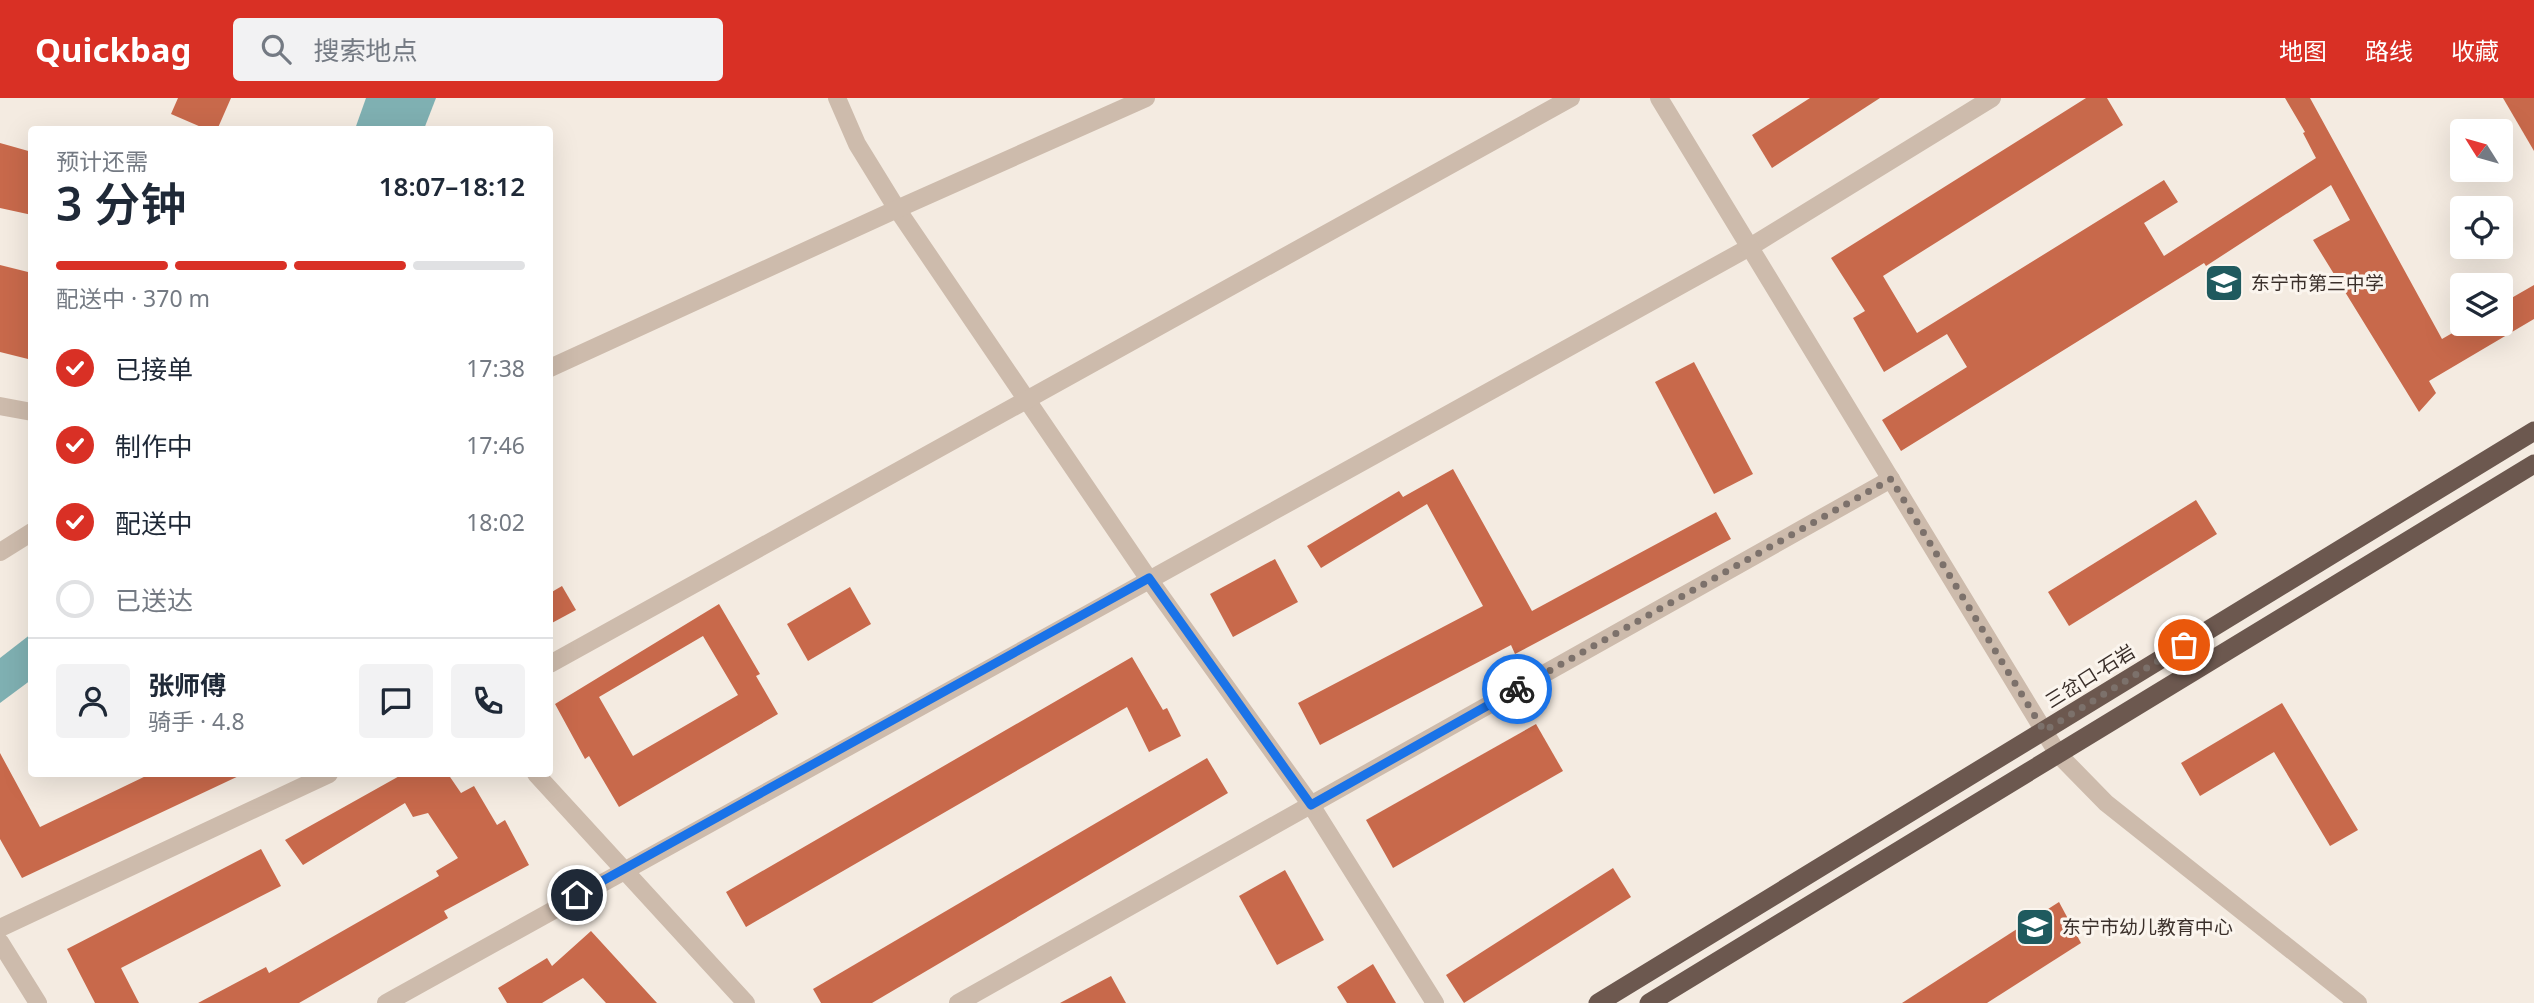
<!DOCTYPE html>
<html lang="zh">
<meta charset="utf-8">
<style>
body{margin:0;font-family:"Noto Sans","Noto Sans SC",sans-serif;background:#f2f2f3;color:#1f2937;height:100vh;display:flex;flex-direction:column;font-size:26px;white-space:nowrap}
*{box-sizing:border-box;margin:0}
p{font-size:23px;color:#747a83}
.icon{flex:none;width:38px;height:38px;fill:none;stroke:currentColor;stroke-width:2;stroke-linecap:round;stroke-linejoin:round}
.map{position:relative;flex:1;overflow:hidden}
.panel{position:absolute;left:28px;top:28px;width:525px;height:651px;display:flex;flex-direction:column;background:#fff;border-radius:7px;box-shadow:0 7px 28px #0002}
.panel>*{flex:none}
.needle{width:46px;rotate:307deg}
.controls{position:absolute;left:2450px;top:21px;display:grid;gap:14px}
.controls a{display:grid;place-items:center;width:63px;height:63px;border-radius:7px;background:#fff;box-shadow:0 7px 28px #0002;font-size:35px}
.pin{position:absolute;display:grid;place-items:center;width:60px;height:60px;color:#fff;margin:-30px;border:4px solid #fff;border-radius:50%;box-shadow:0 2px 7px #0007}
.courier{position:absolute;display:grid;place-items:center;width:70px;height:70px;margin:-35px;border:5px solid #1a73e8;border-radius:50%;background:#fff;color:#222;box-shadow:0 2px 9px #0007}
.overview em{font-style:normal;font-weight:600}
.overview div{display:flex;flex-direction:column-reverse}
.overview{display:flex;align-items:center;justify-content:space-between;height:119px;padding:0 28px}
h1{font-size:46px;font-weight:600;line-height:52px}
.bar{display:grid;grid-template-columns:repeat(4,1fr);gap:10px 7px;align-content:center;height:84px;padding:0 28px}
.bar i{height:9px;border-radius:5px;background:#e0e1e3}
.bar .selected{background:#d93025}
.bar p{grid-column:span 4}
.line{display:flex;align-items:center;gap:18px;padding:0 28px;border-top:2px solid #e0e1e3}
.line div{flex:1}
.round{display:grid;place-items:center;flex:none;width:74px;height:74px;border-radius:7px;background:#f2f2f3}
ol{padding:0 28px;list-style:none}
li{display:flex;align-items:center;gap:21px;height:77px}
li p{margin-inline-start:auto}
li .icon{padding:7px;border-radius:50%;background:#d93025;color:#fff;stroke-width:4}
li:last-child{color:#747a83}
li i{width:38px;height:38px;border:4px solid #e0e1e3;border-radius:50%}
header{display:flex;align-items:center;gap:42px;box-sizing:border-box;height:98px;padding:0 35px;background:#d93025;color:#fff}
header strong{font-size:33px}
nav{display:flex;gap:38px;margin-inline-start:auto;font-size:24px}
.search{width:490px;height:63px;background:#f2f2f3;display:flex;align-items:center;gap:18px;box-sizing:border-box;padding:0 24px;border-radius:7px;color:#747a83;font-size:26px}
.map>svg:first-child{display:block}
.water{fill:#7fb0b2}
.building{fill:#c8694b;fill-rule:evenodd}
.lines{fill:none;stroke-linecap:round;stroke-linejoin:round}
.minor{stroke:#cdbbac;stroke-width:18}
.tertiary{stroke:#cdbbac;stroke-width:18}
.trunk{stroke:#6c584f;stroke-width:19}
.done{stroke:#7c716b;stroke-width:7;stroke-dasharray:0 12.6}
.route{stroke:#1a73e8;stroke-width:9}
.labels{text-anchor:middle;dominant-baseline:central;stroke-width:6;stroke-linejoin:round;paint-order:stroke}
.poi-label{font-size:19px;fill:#3b302b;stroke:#fbf5ee;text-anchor:start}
.street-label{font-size:19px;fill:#3b302b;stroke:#fbf5ee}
</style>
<header>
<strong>Quickbag</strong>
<div class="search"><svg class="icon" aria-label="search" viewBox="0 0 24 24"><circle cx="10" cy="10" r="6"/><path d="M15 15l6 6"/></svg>搜索地点</div>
<nav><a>地图</a><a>路线</a><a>收藏</a></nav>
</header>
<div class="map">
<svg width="2534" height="905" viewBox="0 0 2534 905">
<rect width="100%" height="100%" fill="#f4ebe1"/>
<g class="water">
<path d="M366 0H436L424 31H355Z"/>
<path d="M31 536V582L0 605V560Z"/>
</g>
<g class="building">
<path d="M178 0H231L217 32H208L171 16Z"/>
<path d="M1810 0H1880L1772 70 1752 37Z"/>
<path d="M2086 0H2107L2123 27 1883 178 1917 235 2164 82 2178 104 2144 125 2164 158 2316 60 2303 35 2305 34 2285 0H2310L2442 241 2468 226H2501V206L2534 187V221L2429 283 2436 295 2419 314 2313 142 2350 122 2331 87 2206 168 2204 165 1901 353 1882 322 1967 269 1947 236 1884 274 1853 220 1865 213 1831 160Z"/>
<path d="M2503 0H2534V53Z"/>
<path d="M0 45 32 54V117L0 110Z"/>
<path d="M0 167 32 175V262L0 254Z"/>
<path d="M1694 264 1753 376 1714 396 1655 284Z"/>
<path d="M1453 371 1532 513 1716 414 1731 441 1515 556 1511 547 1320 647 1298 605 1483 508 1427 406 1321 470 1307 448 1399 393 1403 399Z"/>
<path d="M2196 402 2217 436 2069 528 2048 494Z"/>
<path d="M1275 461 1298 504 1233 539 1210 496Z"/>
<path d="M562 488 576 512 550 526V495Z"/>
<path d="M850 489 871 526 808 563 787 526Z"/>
<path d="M719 506 760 576 756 578 778 616 619 709 589 658 585 661 555 606ZM703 538 738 597 633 658 599 599Z"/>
<path d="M1132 559 1163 612 1167 610 1181 638 1149 654 1127 609 746 829 726 794Z"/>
<path d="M2282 605 2358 732 2330 748 2274 654 2200 698 2181 665Z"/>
<path d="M1536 626 1563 673 1393 770 1366 722Z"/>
<path d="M0 655 40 729 150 676H243L22 780 0 741Z"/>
<path d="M1207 660 1228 695 872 905H821L813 891Z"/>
<path d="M403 676H448L461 695 474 688 497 727 505 722 529 767 444 813 448 820 299 905H198L266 869 269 875 439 778 436 773 458 760 428 715 413 719 405 705 303 767 285 742Z"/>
<path d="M261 751 281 788 121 870 139 905H95L67 851Z"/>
<path d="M1613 770 1631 799 1464 905 1446 877Z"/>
<path d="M1285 772 1324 842 1277 867 1239 798Z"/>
<path d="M2059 804 2081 845 1987 905H1902Z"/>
<path d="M591 833 657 905H606L583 880 542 905H507L498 890 547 860 552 868Z"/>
<path d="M1373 866 1396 905H1347L1337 889Z"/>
<path d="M1111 878 1126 905H1060Z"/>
</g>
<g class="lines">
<g class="minor">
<path d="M837 0 857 46 897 111 1148 480 1311 707 1435 905"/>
<path d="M550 270 897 111 1146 0"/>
<path d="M550 566 1571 0"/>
<path d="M0 830 329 676"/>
<path d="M0 844 38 905"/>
<path d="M386 905 1750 149 1992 0"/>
<path d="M958 905 1891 381"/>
</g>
<g class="tertiary">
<path d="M1659 0 2058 656 2106 705 2358 905"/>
<path d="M0 308 32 314"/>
<path d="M0 454 32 434"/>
<path d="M536 676 746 905"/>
</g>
<g class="trunk">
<path d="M1598 905 2534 333"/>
<path d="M1649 905 2534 366"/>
</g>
</g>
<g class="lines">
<path class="done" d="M1517 591 1891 381 2044 633 2184 547"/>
<path class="route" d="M577 797 1149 480 1311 707 1517 591"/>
</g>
<defs>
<g id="school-square" transform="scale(2.0125)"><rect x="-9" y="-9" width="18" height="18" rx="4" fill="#1f5a5e" stroke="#fbf5ee"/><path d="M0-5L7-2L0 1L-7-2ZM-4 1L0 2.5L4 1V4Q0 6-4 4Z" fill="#fff"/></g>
</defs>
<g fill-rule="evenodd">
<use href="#school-square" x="2224" y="185"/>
<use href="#school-square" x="2035" y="829"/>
</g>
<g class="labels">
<g class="poi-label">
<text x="2251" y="185">东宁市第三中学</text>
<text x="2062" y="829">东宁市幼儿教育中心</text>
</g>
<g class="street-label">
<text transform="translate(2090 578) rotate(-32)">三岔口-石岩</text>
</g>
</g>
</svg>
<div class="controls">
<a><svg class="needle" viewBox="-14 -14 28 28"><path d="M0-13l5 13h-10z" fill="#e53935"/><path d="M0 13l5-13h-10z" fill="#747a83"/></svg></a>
<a><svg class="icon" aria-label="locate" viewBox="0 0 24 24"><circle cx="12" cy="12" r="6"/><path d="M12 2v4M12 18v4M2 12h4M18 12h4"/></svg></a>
<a><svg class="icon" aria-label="layers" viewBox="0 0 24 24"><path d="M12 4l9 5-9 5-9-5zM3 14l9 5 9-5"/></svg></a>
</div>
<div class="pin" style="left:2184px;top:547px;background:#ea580c"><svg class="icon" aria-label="bag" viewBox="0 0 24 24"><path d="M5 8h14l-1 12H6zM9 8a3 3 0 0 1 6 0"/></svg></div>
<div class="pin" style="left:577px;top:797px;background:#1f2937"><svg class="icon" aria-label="home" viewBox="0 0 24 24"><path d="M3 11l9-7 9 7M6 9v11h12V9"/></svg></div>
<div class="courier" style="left:1517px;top:591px"><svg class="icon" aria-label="bike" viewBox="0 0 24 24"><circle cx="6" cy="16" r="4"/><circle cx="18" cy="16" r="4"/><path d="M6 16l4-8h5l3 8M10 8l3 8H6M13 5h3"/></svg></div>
<section class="panel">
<div class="overview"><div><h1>3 分钟</h1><p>预计还需</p></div><em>18:07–18:12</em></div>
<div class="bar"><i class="selected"></i><i class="selected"></i><i class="selected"></i><i></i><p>配送中 · 370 m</p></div>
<ol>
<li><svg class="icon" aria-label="check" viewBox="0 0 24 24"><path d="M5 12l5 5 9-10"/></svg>已接单<p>17:38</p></li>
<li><svg class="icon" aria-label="check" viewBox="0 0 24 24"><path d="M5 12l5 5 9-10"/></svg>制作中<p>17:46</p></li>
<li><svg class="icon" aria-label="check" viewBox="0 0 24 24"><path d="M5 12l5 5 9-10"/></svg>配送中<p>18:02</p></li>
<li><i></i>已送达</li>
</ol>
<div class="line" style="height:126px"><a class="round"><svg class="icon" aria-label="person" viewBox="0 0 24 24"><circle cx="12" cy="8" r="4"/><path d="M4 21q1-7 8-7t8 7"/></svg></a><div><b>张师傅</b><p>骑手 · 4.8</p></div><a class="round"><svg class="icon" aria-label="chat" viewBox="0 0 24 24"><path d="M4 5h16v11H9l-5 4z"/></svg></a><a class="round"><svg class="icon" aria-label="phone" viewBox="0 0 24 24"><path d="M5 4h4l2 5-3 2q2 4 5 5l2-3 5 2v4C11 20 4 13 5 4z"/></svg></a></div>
</section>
</div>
